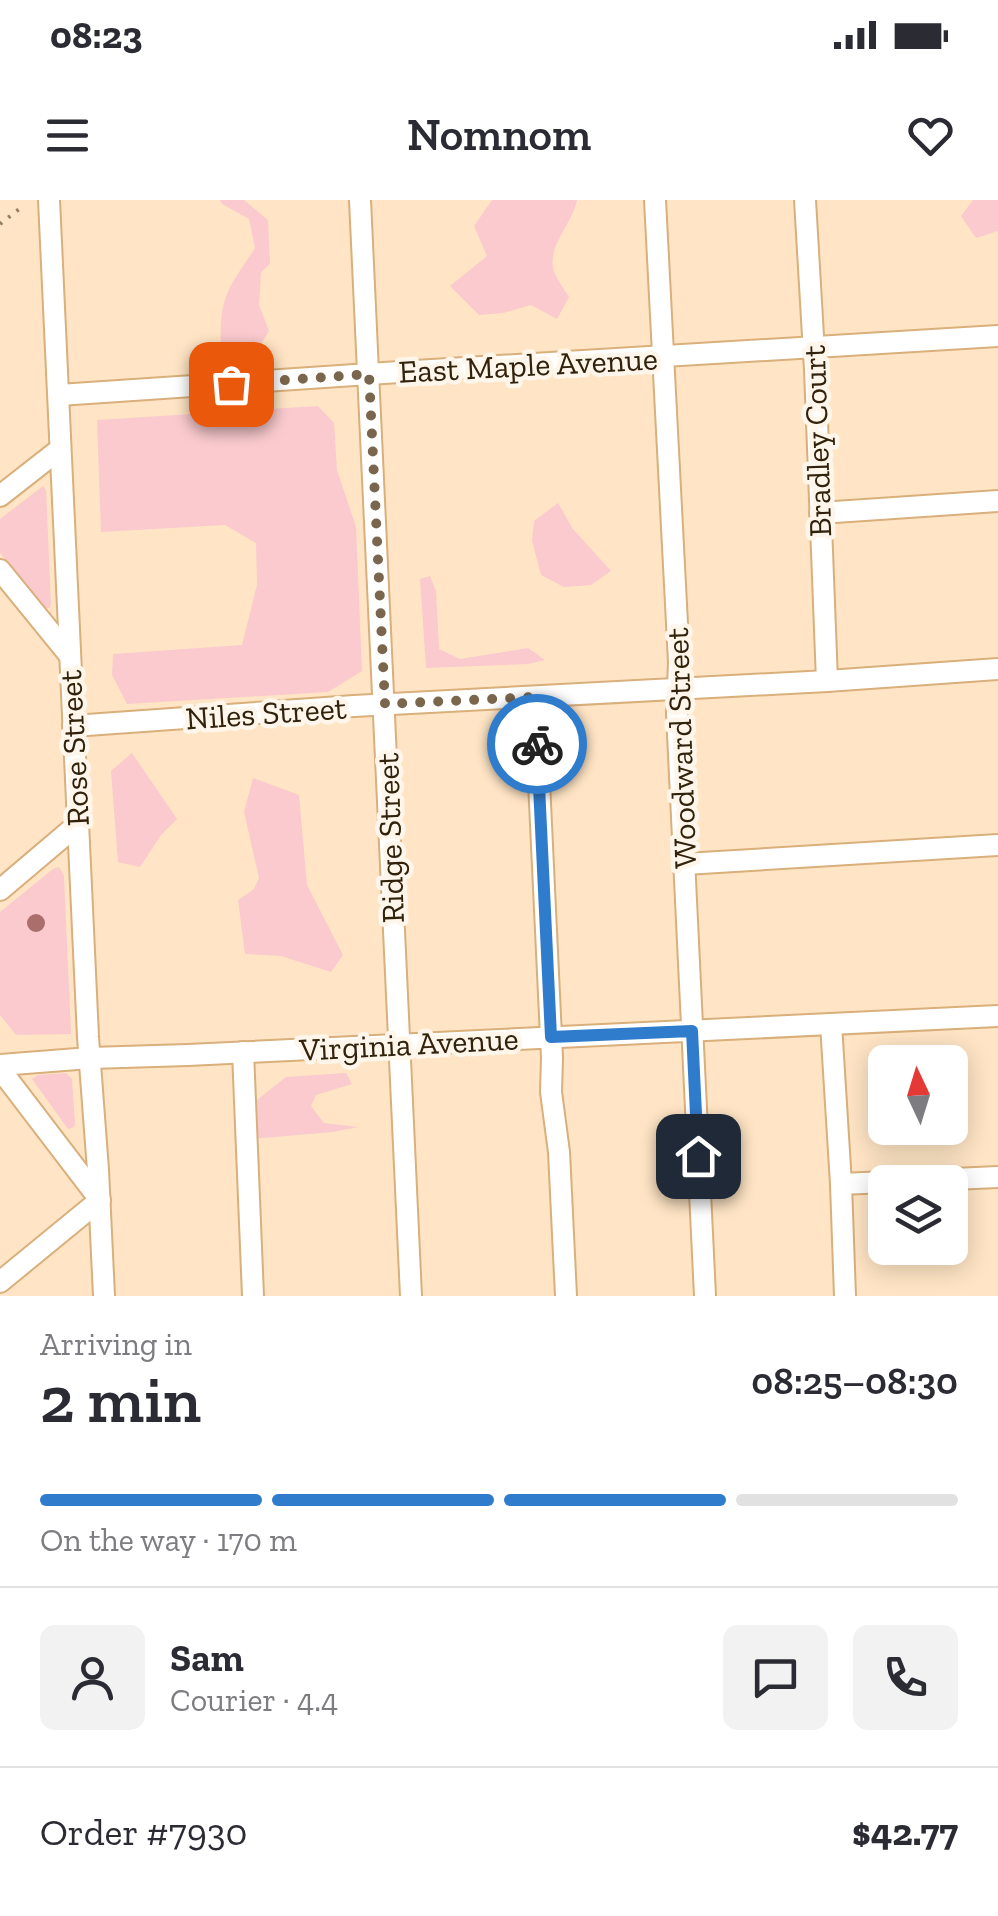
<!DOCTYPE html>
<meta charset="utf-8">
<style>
body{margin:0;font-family:"Zilla Slab",serif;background:#f2f2f3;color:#2b2b33;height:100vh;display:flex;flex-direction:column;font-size:38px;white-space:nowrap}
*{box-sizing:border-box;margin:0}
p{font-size:32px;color:#7c7c81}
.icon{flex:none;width:55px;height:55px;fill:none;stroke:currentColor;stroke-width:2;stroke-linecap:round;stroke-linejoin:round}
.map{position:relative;height:1096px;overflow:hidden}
.side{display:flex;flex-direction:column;background:#fff;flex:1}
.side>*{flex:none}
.needle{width:65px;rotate:356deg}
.buttons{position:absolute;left:868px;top:845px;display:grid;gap:20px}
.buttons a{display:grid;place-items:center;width:100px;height:100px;border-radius:15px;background:#fff;box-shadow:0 5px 25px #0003;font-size:50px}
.pin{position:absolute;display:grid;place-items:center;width:85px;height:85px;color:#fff;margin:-42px;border-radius:20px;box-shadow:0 5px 15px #0006}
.courier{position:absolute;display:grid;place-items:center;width:100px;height:100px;margin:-50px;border:8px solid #307ccc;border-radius:50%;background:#fff;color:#222;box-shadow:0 2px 12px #0007}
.summary em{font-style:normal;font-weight:600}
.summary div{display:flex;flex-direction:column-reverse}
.summary{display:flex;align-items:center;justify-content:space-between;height:170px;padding:0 40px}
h1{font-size:65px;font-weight:600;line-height:75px}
.bar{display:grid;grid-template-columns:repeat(4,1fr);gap:15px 10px;align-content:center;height:120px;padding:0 40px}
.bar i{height:12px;border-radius:8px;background:#e1e1e2}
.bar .current{background:#307ccc}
.bar p{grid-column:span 4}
.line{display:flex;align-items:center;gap:25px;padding:0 40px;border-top:2px solid #e1e1e2}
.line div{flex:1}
.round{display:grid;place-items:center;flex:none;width:105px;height:105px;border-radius:15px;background:#f2f2f3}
.status{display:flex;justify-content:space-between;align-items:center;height:70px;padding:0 50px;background:#fff;direction:ltr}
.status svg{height:28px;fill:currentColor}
header{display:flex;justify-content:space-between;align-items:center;height:130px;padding:0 40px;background:#fff;font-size:45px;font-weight:600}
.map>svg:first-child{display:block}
.green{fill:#facace}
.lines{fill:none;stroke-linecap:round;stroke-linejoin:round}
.minor-casing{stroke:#d9af7b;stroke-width:24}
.path{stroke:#937e63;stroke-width:4;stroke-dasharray:2.5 8;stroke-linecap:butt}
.minor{stroke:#fff;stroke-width:20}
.tree{fill:#aa6f6c}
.done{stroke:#7a664d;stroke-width:10;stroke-dasharray:0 18}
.route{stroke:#307ccc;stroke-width:12}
.labels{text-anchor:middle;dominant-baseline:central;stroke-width:9;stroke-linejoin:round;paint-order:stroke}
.street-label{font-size:32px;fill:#32220c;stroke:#fef5eb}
</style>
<div class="status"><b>08:23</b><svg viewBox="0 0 49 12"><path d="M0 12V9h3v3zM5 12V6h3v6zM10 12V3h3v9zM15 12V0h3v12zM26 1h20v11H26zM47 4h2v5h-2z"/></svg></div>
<header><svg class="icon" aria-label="menu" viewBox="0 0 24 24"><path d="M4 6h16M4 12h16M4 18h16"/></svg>Nomnom<svg class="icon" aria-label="heart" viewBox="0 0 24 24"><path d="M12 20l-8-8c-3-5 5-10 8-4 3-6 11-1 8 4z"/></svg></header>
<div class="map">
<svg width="998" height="1096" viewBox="0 0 998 1096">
<rect width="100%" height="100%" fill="#ffe5c5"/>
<g class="green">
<path d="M220 0H244L268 20 270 64 261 72 259 105 269 131 254 155 221 152C219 97 226 92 255 48L249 19 222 4Z"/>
<path d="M492 0H577C573 23 549 43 553 68 555 77 564 89 569 97L557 119 531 105 503 113 479 115 450 86 487 56 474 26Z"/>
<path d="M973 0H998V31L976 38 961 16Z"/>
<path d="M318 206 334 223 337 270 356 327 362 471 328 492 127 504 112 475 113 454 242 445 257 385 256 343 225 325 101 332 97 220Z"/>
<path d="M43 286 46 290 51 403 50 408H44L0 353V319Z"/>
<path d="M558 303 573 329 611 371 591 385 564 387 541 375 532 341 534 321Z"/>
<path d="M430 376 436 391 439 449 460 459 528 448 545 460 528 464 426 468 420 379Z"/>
<path d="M132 553 177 619 161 635 140 667 118 662 111 571Z"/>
<path d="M253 578 299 595 307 685 343 755 331 772 281 756 245 754 238 700 254 689 259 678 244 612Z"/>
<path d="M59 667 64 676 71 834 16 835 0 815V712L53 669Z"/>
<path d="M66 873 72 879 75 924 74 927 68 929 32 879 38 875Z"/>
<path d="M346 873 352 884 316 895 311 906 324 923 358 927 333 932 251 939V905L286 877Z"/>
</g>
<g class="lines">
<g class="minor-casing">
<g id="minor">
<path d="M49 0 88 837 98 970 104 1096"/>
<path d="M360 0 411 1096"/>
<path d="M655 0 679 462 677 513 705 1096"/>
<path d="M805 0 815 170 827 481"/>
<path d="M59 195 399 172 998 136"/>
<path d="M0 296 60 249"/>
<path d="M820 313 998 301"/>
<path d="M0 370 70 456"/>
<path d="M535 497 552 858 551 892 559 952 566 1096"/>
<path d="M73 526 354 506 827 481 998 469"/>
<path d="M685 664 998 645"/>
<path d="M0 690 78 624"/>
<path d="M831 824 841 984 845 1096"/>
<path d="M243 852 253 1096"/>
<path d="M0 865 90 858 188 855 998 816"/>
<path d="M0 869 100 1000 0 1082"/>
<path d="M841 984 998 977"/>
</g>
</g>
<path class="path" d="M0 24 23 6"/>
<use href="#minor" class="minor"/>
</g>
<circle class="tree" cx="36" cy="723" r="9"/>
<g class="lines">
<path class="done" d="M231 184 369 174 385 504 535 497 537 544"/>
<path class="route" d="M537 544 551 837 692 831 698 956"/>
</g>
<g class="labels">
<g class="street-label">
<text transform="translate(528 165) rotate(-3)">East Maple Avenue</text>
<text transform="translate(817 241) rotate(-92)">Bradley Court</text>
<text transform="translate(266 513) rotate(-4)">Niles Street</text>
<text transform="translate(74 548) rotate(-93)">Rose Street</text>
<text transform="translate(681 548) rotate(-92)">Woodward Street</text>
<text transform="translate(390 638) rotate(-92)">Ridge Street</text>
<text transform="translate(409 844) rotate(-3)">Virginia Avenue</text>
</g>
</g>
</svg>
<div class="buttons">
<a><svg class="needle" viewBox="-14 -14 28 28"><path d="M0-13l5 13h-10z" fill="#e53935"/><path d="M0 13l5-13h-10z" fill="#7c7c81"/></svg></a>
<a><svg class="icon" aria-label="layers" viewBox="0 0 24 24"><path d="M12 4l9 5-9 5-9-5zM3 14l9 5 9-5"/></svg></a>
</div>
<div class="pin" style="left:231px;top:184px;background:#ea580c"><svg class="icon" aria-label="bag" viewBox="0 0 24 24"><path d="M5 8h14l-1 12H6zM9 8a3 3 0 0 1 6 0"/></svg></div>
<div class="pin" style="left:698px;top:956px;background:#1f2937"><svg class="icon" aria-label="home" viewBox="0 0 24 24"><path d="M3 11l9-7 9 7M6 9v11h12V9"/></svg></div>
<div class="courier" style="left:537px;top:544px"><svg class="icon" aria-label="bike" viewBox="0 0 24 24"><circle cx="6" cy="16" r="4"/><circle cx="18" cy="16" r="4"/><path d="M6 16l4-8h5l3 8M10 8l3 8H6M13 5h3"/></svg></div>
</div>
<section class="side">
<div class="summary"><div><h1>2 min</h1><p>Arriving in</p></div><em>08:25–08:30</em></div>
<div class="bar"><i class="current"></i><i class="current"></i><i class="current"></i><i></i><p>On the way · 170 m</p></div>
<div class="line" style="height:180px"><a class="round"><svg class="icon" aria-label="person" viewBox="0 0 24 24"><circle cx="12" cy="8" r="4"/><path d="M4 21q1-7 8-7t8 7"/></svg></a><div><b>Sam</b><p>Courier · 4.4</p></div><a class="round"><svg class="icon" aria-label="chat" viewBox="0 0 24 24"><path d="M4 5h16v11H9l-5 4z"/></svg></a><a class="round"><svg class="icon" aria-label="phone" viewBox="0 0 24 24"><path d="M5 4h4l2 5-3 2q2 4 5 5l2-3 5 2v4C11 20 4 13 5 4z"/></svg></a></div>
<div class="line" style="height:130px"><div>Order #7930</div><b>$42.77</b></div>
</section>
